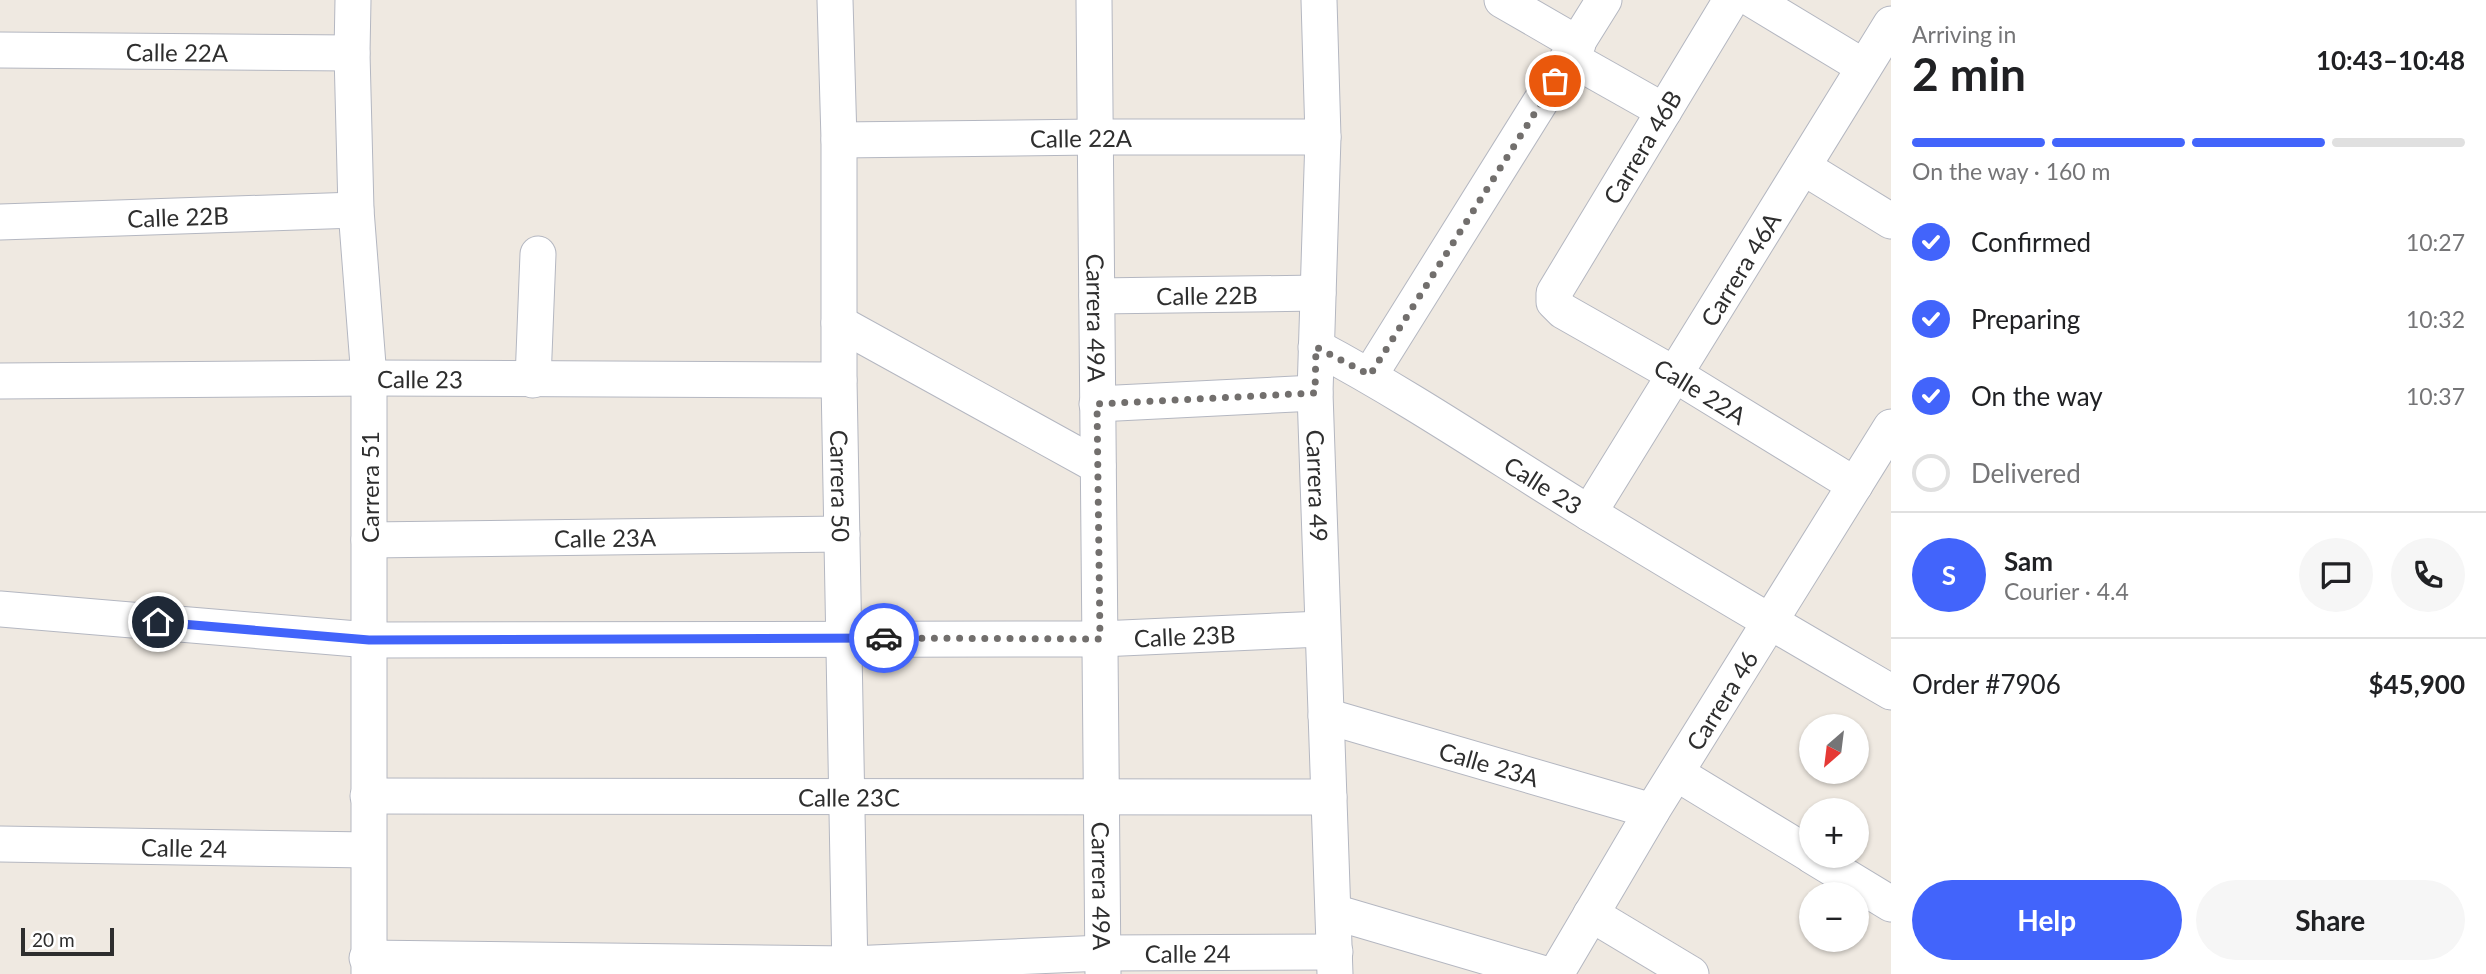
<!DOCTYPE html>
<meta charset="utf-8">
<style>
body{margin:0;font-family:Lato,sans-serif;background:#f6f6f6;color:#202124;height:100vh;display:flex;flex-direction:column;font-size:26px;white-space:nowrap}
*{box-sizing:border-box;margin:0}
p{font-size:23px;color:#757577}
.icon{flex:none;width:38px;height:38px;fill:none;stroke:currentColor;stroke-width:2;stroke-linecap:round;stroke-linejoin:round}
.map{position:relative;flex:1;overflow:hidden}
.side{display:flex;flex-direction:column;background:#fff;width:595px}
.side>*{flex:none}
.needle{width:46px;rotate:208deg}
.fabs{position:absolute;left:1799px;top:714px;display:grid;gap:14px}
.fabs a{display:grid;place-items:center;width:70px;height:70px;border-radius:50%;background:#fff;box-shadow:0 2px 5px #0004;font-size:35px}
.scale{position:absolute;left:21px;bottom:18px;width:93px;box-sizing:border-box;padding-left:7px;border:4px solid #2e2e2e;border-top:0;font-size:19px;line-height:24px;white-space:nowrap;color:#2e2e2e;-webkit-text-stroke:5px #fff;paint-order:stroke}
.pin{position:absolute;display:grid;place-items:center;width:60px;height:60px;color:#fff;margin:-30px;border:4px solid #fff;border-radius:50%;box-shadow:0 2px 7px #0007}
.courier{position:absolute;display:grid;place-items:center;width:70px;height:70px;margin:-35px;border:5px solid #4264fb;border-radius:50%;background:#fff;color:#222;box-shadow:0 2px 9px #0007}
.head em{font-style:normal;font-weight:700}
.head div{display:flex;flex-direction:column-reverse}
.head{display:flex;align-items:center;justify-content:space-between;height:119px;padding:0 21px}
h1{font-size:46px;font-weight:700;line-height:52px}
.bar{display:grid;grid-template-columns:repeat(4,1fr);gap:10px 7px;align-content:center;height:84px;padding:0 21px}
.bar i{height:9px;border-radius:5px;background:#e0e0e0}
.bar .current{background:#4264fb}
.bar p{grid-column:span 4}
.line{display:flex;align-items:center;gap:18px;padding:0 21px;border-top:2px solid #e0e0e0}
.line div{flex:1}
.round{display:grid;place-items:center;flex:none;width:74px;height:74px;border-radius:37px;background:#f6f6f6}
ol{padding:0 21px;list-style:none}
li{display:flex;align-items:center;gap:21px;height:77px}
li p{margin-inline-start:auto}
li .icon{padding:7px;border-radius:50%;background:#4264fb;color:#fff;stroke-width:4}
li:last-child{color:#757577}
li i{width:38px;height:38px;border:4px solid #e0e0e0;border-radius:50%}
.cta{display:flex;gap:14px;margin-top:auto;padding:14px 21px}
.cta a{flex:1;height:80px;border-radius:42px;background:#4264fb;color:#fff;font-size:28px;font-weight:700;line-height:80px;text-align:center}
.cta a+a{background:#f6f6f6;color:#202124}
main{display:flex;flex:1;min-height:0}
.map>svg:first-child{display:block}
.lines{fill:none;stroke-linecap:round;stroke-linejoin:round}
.minor-casing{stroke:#b4b7c1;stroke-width:37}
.minor{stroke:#fff;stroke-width:35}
.done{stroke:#726f6d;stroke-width:7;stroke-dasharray:0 12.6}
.route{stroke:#4264fb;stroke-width:9}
.labels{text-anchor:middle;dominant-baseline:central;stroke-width:6;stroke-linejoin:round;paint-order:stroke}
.street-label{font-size:24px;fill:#2e2e2e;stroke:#fff}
</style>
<main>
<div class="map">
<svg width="1891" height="974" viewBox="0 0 1891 974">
<rect width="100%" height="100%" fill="#efe9e1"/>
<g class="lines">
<g class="minor-casing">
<g id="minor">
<path d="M353 0 352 53 356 210 369 378V974"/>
<path id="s1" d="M835 0 839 140V380L850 974"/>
<path id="s2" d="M1094 0 1103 974"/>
<path id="s3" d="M1319 0 1323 137 1315 393 1335 974"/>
<path d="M1502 0 1578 44"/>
<path id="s4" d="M1731 0 1554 293V302L1563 311 1674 374 1855 485"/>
<path d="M1753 0 1864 67"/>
<path id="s5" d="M0 50 352 53"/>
<path d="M1570 58 1664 111"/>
<path id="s6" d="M839 140 1095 137H1323"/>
<path d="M1803 167 1891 221"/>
<path id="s7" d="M0 222 356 210"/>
<path id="s8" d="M1097 296 1318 293"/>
<path d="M839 323 1098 466"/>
<path id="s9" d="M1316 347C1410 397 1498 457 1589 513 1689 574 1790 634 1891 692"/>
<path d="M1370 375 1604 0"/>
<path d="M533 380 538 254"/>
<path id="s10" d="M0 381 369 378 839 380"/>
<path d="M1097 404 1315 393"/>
<path id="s11" d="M1589 513 1891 24"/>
<path id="s12" d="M369 540 842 534"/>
<path id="s13" d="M0 609 369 640 1100 639 1322 629"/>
<path id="s14" d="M1326 716 1652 811"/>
<path d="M1676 773 1811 855"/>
<path id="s15" d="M368 796 1329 797"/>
<path id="s16" d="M0 844 368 850"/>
<path d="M1812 856 1891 904"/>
<path d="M1334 912 1545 974"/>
<path d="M1591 914 1691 974"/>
<path id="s17" d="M367 958 850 964 1103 953 1335 952"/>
<path id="s18" d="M1556 974 1652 811 1891 427"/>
</g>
</g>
<use href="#minor" class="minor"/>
</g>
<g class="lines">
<path class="done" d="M884 638 1100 639 1097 404 1315 393 1316 347 1370 375 1555 81"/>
<path class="route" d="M158 622 369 640 884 638"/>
</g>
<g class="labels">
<g class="street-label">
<text stroke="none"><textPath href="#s5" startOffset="177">Calle 22A</textPath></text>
<text stroke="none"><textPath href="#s6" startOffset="242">Calle 22A</textPath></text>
<text transform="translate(1642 147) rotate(-59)">Carrera 46B</text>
<text stroke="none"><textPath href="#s7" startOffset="178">Calle 22B</textPath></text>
<text stroke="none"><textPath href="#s11" startOffset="287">Carrera 46A</textPath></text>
<text stroke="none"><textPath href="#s8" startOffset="110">Calle 22B</textPath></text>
<text stroke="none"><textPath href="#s2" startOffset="318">Carrera 49A</textPath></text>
<text stroke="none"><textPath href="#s10" startOffset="420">Calle 23</textPath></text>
<text stroke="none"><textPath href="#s4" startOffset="523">Calle 22A</textPath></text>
<text stroke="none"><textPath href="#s9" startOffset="266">Calle 23</textPath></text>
<text transform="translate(369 487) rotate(-90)">Carrera 51</text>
<text stroke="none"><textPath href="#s1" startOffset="486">Carrera 50</textPath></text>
<text stroke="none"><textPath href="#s3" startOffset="486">Carrera 49</textPath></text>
<text stroke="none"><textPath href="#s12" startOffset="236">Calle 23A</textPath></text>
<text stroke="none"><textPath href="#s13" startOffset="1186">Calle 23B</textPath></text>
<text stroke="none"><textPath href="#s18" startOffset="320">Carrera 46</textPath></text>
<text stroke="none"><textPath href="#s14" startOffset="170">Calle 23A</textPath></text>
<text stroke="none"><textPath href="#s15" startOffset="481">Calle 23C</textPath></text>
<text stroke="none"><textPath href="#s16" startOffset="184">Calle 24</textPath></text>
<text stroke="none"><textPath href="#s2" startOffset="886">Carrera 49A</textPath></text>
<text stroke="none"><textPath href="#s17" startOffset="821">Calle 24</textPath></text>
</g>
</g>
</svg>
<div class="fabs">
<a><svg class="needle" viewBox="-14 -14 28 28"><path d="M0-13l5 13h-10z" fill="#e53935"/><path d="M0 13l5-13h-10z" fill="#757577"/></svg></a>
<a>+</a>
<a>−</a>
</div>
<div class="scale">20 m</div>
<div class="pin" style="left:1555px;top:81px;background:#ea580c"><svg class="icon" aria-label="bag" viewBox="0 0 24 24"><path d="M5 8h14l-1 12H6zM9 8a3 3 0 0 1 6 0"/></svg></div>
<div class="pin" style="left:158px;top:622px;background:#1f2937"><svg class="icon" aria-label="home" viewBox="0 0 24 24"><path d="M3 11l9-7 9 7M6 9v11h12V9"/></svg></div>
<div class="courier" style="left:884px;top:638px"><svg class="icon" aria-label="car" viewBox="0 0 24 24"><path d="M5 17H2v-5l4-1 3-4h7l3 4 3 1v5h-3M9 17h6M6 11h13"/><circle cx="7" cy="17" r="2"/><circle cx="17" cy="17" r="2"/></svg></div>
</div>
<section class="side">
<div class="head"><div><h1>2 min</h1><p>Arriving in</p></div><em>10:43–10:48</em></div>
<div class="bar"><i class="current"></i><i class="current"></i><i class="current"></i><i></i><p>On the way · 160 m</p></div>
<ol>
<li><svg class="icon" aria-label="check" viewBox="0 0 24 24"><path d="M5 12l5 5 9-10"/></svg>Confirmed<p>10:27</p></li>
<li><svg class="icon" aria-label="check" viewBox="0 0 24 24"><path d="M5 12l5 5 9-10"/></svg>Preparing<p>10:32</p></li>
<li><svg class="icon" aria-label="check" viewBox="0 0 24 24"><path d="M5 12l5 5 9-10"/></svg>On the way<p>10:37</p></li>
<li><i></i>Delivered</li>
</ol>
<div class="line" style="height:126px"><b class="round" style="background:#4264fb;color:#fff">S</b><div><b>Sam</b><p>Courier · 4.4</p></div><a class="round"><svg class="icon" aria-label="chat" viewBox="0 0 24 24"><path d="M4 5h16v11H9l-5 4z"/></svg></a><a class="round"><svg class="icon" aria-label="phone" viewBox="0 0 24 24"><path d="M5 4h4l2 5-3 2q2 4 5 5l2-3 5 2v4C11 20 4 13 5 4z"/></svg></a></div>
<div class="line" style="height:91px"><div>Order #7906</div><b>$45,900</b></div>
<div class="cta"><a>Help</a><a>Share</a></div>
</section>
</main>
